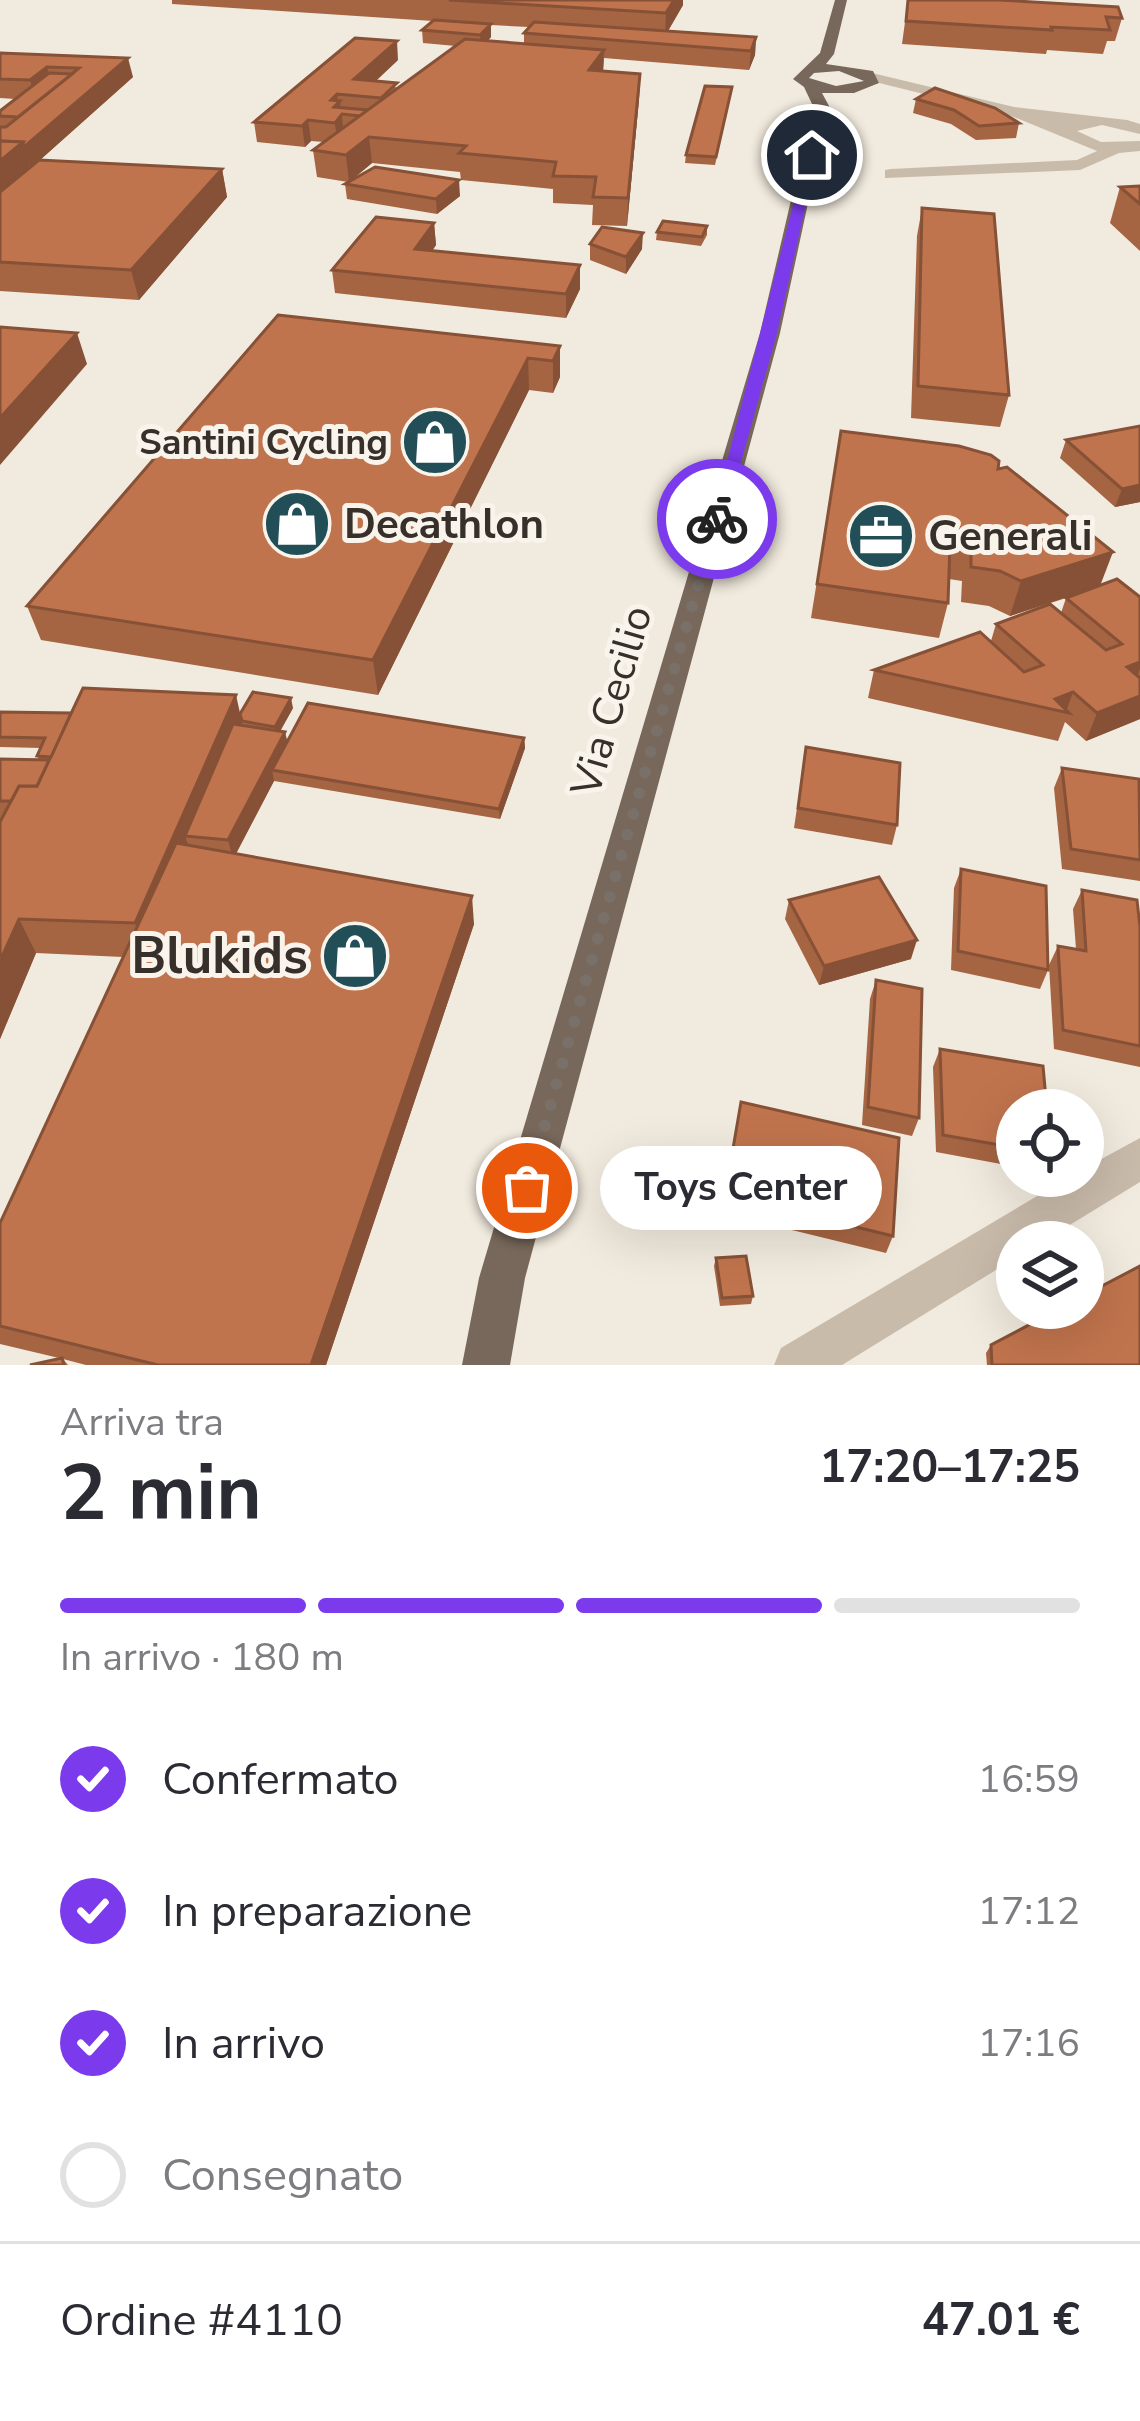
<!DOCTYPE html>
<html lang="it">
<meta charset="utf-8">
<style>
body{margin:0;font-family:"Nunito Sans",sans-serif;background:#f7f7f7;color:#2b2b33;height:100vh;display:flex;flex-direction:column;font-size:45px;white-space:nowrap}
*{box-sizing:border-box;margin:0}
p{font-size:39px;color:#7c7c81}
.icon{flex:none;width:66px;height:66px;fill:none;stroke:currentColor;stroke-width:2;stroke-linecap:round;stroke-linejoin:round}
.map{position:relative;height:1365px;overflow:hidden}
.sheet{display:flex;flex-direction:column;background:#fff;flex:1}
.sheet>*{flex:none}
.buttons{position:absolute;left:996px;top:1089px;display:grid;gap:24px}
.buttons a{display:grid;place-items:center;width:108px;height:108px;border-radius:50%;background:#fff;box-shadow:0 12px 48px #0002;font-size:60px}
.pin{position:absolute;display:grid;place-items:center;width:102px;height:102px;color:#fff;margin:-51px;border:6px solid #fff;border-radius:50%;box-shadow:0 3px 12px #0007}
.courier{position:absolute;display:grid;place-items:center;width:120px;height:120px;margin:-60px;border:9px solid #7c3aed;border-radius:50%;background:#fff;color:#222;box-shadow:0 3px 15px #0007}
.bubble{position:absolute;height:84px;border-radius:42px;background:#fff;box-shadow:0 12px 48px #0002;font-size:39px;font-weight:700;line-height:84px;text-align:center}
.head em{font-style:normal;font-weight:700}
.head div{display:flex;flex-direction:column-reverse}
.head{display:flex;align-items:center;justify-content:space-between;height:204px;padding:0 60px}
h1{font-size:78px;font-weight:700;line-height:90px}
.bar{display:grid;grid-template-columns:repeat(4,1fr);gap:18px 12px;align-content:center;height:144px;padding:0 60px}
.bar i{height:15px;border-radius:9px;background:#e1e1e2}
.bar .active{background:#7c3aed}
.bar p{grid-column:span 4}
.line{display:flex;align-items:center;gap:30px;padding:0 60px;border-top:3px solid #e1e1e2}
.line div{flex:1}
ol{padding:0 60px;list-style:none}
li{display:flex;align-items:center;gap:36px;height:132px}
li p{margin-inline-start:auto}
li .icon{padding:12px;border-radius:50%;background:#7c3aed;color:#fff;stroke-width:4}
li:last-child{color:#7c7c81}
li i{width:66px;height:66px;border:6px solid #e1e1e2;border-radius:50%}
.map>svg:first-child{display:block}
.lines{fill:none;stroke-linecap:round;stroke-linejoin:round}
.street{fill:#c9bbaa;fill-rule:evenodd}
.primary{fill:#78685b;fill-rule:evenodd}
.wall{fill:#a56442;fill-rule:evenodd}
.shaded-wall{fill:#865136}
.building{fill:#c0744d;stroke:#865136;stroke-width:3}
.route{fill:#7c3aed}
.done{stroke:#787069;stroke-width:12;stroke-dasharray:0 21.6}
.labels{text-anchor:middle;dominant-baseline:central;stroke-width:10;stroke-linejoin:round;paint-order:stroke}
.far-poi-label{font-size:36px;font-weight:bold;fill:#372f2a;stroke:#f9f4eb;text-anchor:end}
.poi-label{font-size:42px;font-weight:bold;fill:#372f2a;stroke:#f9f4eb;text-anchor:start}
.street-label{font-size:42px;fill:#372f2a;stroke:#f9f4eb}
.near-poi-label{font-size:51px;font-weight:bold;fill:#372f2a;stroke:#f9f4eb;text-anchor:end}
</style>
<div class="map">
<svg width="1140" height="1365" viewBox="0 0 1140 1365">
<rect width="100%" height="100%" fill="#f1eade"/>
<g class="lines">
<g class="street">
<path d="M872 73 1014 107 1127 120 1140 124V134L1102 125 1077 131 1101 142 1140 141V151L1119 153 1080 170 885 178V170L891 169 1077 160 1097 151 1009 115 867 80Z"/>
<path d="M1140 1138V1182L1042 1242H1017V1257L842 1365H774L781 1348 1071 1176H1083V1169Z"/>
</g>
<path class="primary" d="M835 0H847L834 54 826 64 873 71 879 83 854 93H822L829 106 780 333 525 1278 510 1365H462L479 1278 760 333 813 106 804 87 793 79 820 53ZM839 71 864 81 836 86 809 78 814 73Z"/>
</g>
<g class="wall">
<path d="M172 0H683V5L668 31 756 37 755 55 749 70 604 58 603 71 640 74 639 99 627 226 592 225 593 205 553 203V189L461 180 460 172 372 163 353 179 460 196 437 214 347 199 345 184 348 182 317 177 313 150 324 142 311 141 305 147 257 142 254 122 398 60 376 81 398 88 456 46 423 43 422 30 433 21 172 4ZM491 25 529 27 524 33V44L487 41 491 37Z"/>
<path d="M908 0 1122 18 1115 41H1107L1103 54 1047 50 1046 54 902 44Z"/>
<path d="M0 53 133 77 40 160 222 169 227 197 139 300 0 291V111L15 99 0 98Z"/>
<path d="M731 94 715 165 685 163 686 155Z"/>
<path d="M916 99 1019 123 1016 138 976 140 951 124 913 113Z"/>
<path d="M1140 186V251L1110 223 1120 187Z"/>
<path d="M922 208 1009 395 1000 427 911 418 917 236Z"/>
<path d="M434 223 436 245 432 251 580 289 566 318 335 293 332 270Z"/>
<path d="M707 226V235L701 246 656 240 657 232Z"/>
<path d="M590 244 642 249 626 274 590 260Z"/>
<path d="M278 315 560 346V377L553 393 529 390 378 695 41 640 27 606Z"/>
<path d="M841 431 998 469 1101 585 1140 597V719L1086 741 1065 722 1058 741 868 698 874 670 991 641 996 624 1061 613 1066 598 1010 616 989 606 961 602 962 581 949 579 948 603 939 638 811 618Z"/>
<path d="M1066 440 1140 502 1115 507 1060 458Z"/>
<path d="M293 708 280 731 287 741 524 738 525 748 500 819 274 781 236 854 474 924 326 1365H86L63 1359 68 1365H30L59 1358 0 1344V1223L123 957 36 953 0 1039V759L39 760 37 756 41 748 0 747V712L240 714Z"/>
<path d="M806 747 897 825 892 845 794 828Z"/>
<path d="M1062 768 1140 785V881L1062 869 1054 788Z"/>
<path d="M961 869 1048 970 1040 989 951 970 954 888Z"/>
<path d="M1082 890 1140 927V1067L1054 1049 1049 965 1058 946 1076 949 1073 909Z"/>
<path d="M789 900 911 959 819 985 785 919Z"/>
<path d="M876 980 919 1118 912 1136 862 1125 870 999Z"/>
<path d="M940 1049 1017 1110V1167L936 1152 933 1067Z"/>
<path d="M741 1102 893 1236 886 1253 722 1213Z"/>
<path d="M716 1258 753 1296 751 1304 720 1306 714 1266Z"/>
<path d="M991 1345 1140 1365H987L986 1353Z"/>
</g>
<g class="shaded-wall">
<path d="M674 0H683V5L665 36 666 13Z"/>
<path d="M491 24V37L481 48 480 35Z"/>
<path d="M756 37 755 55 749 70 751 51Z"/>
<path d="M397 41 398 60 359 96 354 79Z"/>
<path d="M604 50 603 74 589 70Z"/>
<path d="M128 58 133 77 31 168 24 147Z"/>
<path d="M47 67 52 86 36 100 30 80Z"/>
<path d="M640 74 639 99 627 226 628 198Z"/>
<path d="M337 94 338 103 340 101 344 134 338 143 331 100Z"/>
<path d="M308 120 311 141 305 147 302 126Z"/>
<path d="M369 137 372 163 349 182 346 155Z"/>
<path d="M23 142 31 169 0 196V161Z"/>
<path d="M222 169 227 197 139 300 131 270Z"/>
<path d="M459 180 460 196 437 214 436 199Z"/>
<path d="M434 223 436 245 417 272 415 249Z"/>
<path d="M643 233 642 249 626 274V257Z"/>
<path d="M580 265V289L566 318V294Z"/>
<path d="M77 333 87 364 0 465V418Z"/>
<path d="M560 346V377L553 393V361Z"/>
<path d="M528 358 529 390 378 695 373 660Z"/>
<path d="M1140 485V502L1115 507 1122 489Z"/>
<path d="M1113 552 1100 586 1010 616 1021 581Z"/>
<path d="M1140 662V669L1132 689 1127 667Z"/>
<path d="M1073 692 1066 712 1055 699Z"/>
<path d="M236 695 244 731 185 836 192 856 148 958 135 923Z"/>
<path d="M1140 696V719L1086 741 1097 713Z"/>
<path d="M291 698 293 708 277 737 275 727Z"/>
<path d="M285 732 290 751 272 770 274 781 233 859 228 840Z"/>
<path d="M524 738 525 748 500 819 499 809Z"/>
<path d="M472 896 474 924 326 1365H311Z"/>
<path d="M19 919 36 953 0 1039V961Z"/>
<path d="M917 940 911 959 819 985 824 966Z"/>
</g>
<g class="building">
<path d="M449 0H674L666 13Z"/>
<path d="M908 0H999L1118 7 1122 18 1106 17 1110 30 1051 27 1052 30 906 21Z"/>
<path d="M434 20 491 24 480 35 422 30Z"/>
<path d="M534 22 756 37 751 51 524 33Z"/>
<path d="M355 38 397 41 354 79 397 83 381 98 337 94 331 100 340 101 334 107 368 110 360 116 342 114 335 123 308 120 302 126 254 122Z"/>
<path d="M465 39 604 50 589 70 640 74 628 198 593 197 596 177 553 176 556 162 459 153 466 146 369 137 346 155 313 150Z"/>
<path d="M0 53 128 58 24 147 23 142 0 141V127H6L79 68 47 67 30 80 0 79Z"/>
<path d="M49 73 72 74 18 117 0 116V111Z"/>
<path d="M705 86 732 87 716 157 686 155Z"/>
<path d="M935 88 995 108 1019 123 979 126 954 110 916 99Z"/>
<path d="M0 141 23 142 0 161Z"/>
<path d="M39 160 222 169 131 270 0 262V192Z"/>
<path d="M375 167 459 180 436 199 345 184Z"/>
<path d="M1140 186V204L1120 187Z"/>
<path d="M922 208 994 214 1009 395 918 386Z"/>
<path d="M376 217 434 223 415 249 580 265 566 294 332 270Z"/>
<path d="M663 221 707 226 702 237 657 232Z"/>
<path d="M602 227 643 233 626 257 590 244Z"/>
<path d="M278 315 560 346 553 361 528 358 373 660 27 606Z"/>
<path d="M0 327 77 333 0 418Z"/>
<path d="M1140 426V485L1122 489 1066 440Z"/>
<path d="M841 431 959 446 991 455 999 461 998 469 1007 467 1113 552 1021 581 1000 571 971 567V547L950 544 948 603 817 584Z"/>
<path d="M1117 579 1140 597V662L1127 667 1140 678V696L1097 713 1073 692 1055 699 1069 713 874 670 980 632 1024 672 1043 665 996 624 1050 604 1106 650 1122 644 1066 598Z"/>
<path d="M83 688 236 695 135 923 19 919 0 961V822L19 786H37Z"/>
<path d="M253 692 291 698 275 727 242 721 240 714Z"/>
<path d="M308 703 524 738 499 809 272 770Z"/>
<path d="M0 712 71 713 51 757 37 756 45 738 0 737Z"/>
<path d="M233 724 285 732 228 840 185 836Z"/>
<path d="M806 747 900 763 897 825 798 808Z"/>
<path d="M0 759 49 760 37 786H19L11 801H0Z"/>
<path d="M1062 768 1139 779 1140 860 1071 849Z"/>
<path d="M176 843 472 896 311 1365H158L0 1326V1223Z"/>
<path d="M961 869 1046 886 1048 970 958 951Z"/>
<path d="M879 877 917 940 824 966 789 900Z"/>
<path d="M1082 890 1137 900 1140 927V1046L1063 1030 1058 946 1086 951Z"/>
<path d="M876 980 922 989 919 1118 868 1107Z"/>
<path d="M940 1049 1043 1066 1047 1110H1017V1148L943 1135Z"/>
<path d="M741 1102 899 1138 893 1236 725 1195Z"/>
<path d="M746 1256 753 1296 722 1298 716 1258Z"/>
<path d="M1140 1266V1365H992L991 1345 1061 1308H1083V1296Z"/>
<path d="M62 1358 64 1365H30Z"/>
</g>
<path class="route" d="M812 152 817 155 777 333 725 519 711 523 806 155Z"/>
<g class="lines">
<path class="done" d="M527 1188 717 519"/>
</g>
<defs>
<g id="shop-disc" transform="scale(3.45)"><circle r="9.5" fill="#214e57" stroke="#f9f4eb"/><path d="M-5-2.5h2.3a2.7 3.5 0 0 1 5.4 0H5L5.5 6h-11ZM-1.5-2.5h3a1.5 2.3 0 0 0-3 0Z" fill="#fff"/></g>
<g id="office-disc" transform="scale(3.45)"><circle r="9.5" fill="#214e57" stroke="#f9f4eb"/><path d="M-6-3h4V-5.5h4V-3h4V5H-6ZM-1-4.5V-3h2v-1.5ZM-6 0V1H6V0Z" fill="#fff"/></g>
</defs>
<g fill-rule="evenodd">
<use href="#shop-disc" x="435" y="442"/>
<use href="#shop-disc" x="297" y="524"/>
<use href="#office-disc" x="881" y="536"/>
<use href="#shop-disc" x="355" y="956"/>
</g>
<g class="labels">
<g class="far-poi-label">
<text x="388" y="442">Santini Cycling</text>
</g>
<g class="poi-label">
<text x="344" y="524">Decathlon</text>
<text x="928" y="536">Generali</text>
</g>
<g class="street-label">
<text transform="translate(612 701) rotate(-74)">Via Cecilio</text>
</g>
<g class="near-poi-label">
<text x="308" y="956">Blukids</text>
</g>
</g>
</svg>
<div class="buttons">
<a><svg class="icon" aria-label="locate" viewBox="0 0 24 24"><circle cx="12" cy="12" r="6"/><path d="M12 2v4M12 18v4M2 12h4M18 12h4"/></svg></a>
<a><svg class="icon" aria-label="layers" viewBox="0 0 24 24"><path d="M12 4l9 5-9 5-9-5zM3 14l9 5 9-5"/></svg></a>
</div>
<div class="pin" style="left:527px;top:1188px;background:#ea580c"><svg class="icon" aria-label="bag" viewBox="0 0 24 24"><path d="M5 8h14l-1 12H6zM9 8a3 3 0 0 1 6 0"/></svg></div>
<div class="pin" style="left:812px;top:155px;background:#1f2937"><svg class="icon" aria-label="home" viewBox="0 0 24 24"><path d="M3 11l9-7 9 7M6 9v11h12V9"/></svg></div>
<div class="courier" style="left:717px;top:519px"><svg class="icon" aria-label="bike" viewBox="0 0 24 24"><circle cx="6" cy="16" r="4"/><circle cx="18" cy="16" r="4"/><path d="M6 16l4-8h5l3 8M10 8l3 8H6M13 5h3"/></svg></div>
<div class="bubble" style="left:600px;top:1146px;width:282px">Toys Center</div>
</div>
<section class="sheet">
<div class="head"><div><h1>2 min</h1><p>Arriva tra</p></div><em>17:20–17:25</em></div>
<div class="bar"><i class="active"></i><i class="active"></i><i class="active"></i><i></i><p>In arrivo · 180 m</p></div>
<ol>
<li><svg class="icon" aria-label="check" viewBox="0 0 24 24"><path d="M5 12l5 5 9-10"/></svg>Confermato<p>16:59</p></li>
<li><svg class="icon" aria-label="check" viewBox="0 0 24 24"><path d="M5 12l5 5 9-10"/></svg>In preparazione<p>17:12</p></li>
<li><svg class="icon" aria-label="check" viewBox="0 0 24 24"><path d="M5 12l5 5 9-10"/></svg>In arrivo<p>17:16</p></li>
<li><i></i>Consegnato</li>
</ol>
<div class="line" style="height:156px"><div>Ordine #4110</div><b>47.01 €</b></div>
</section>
